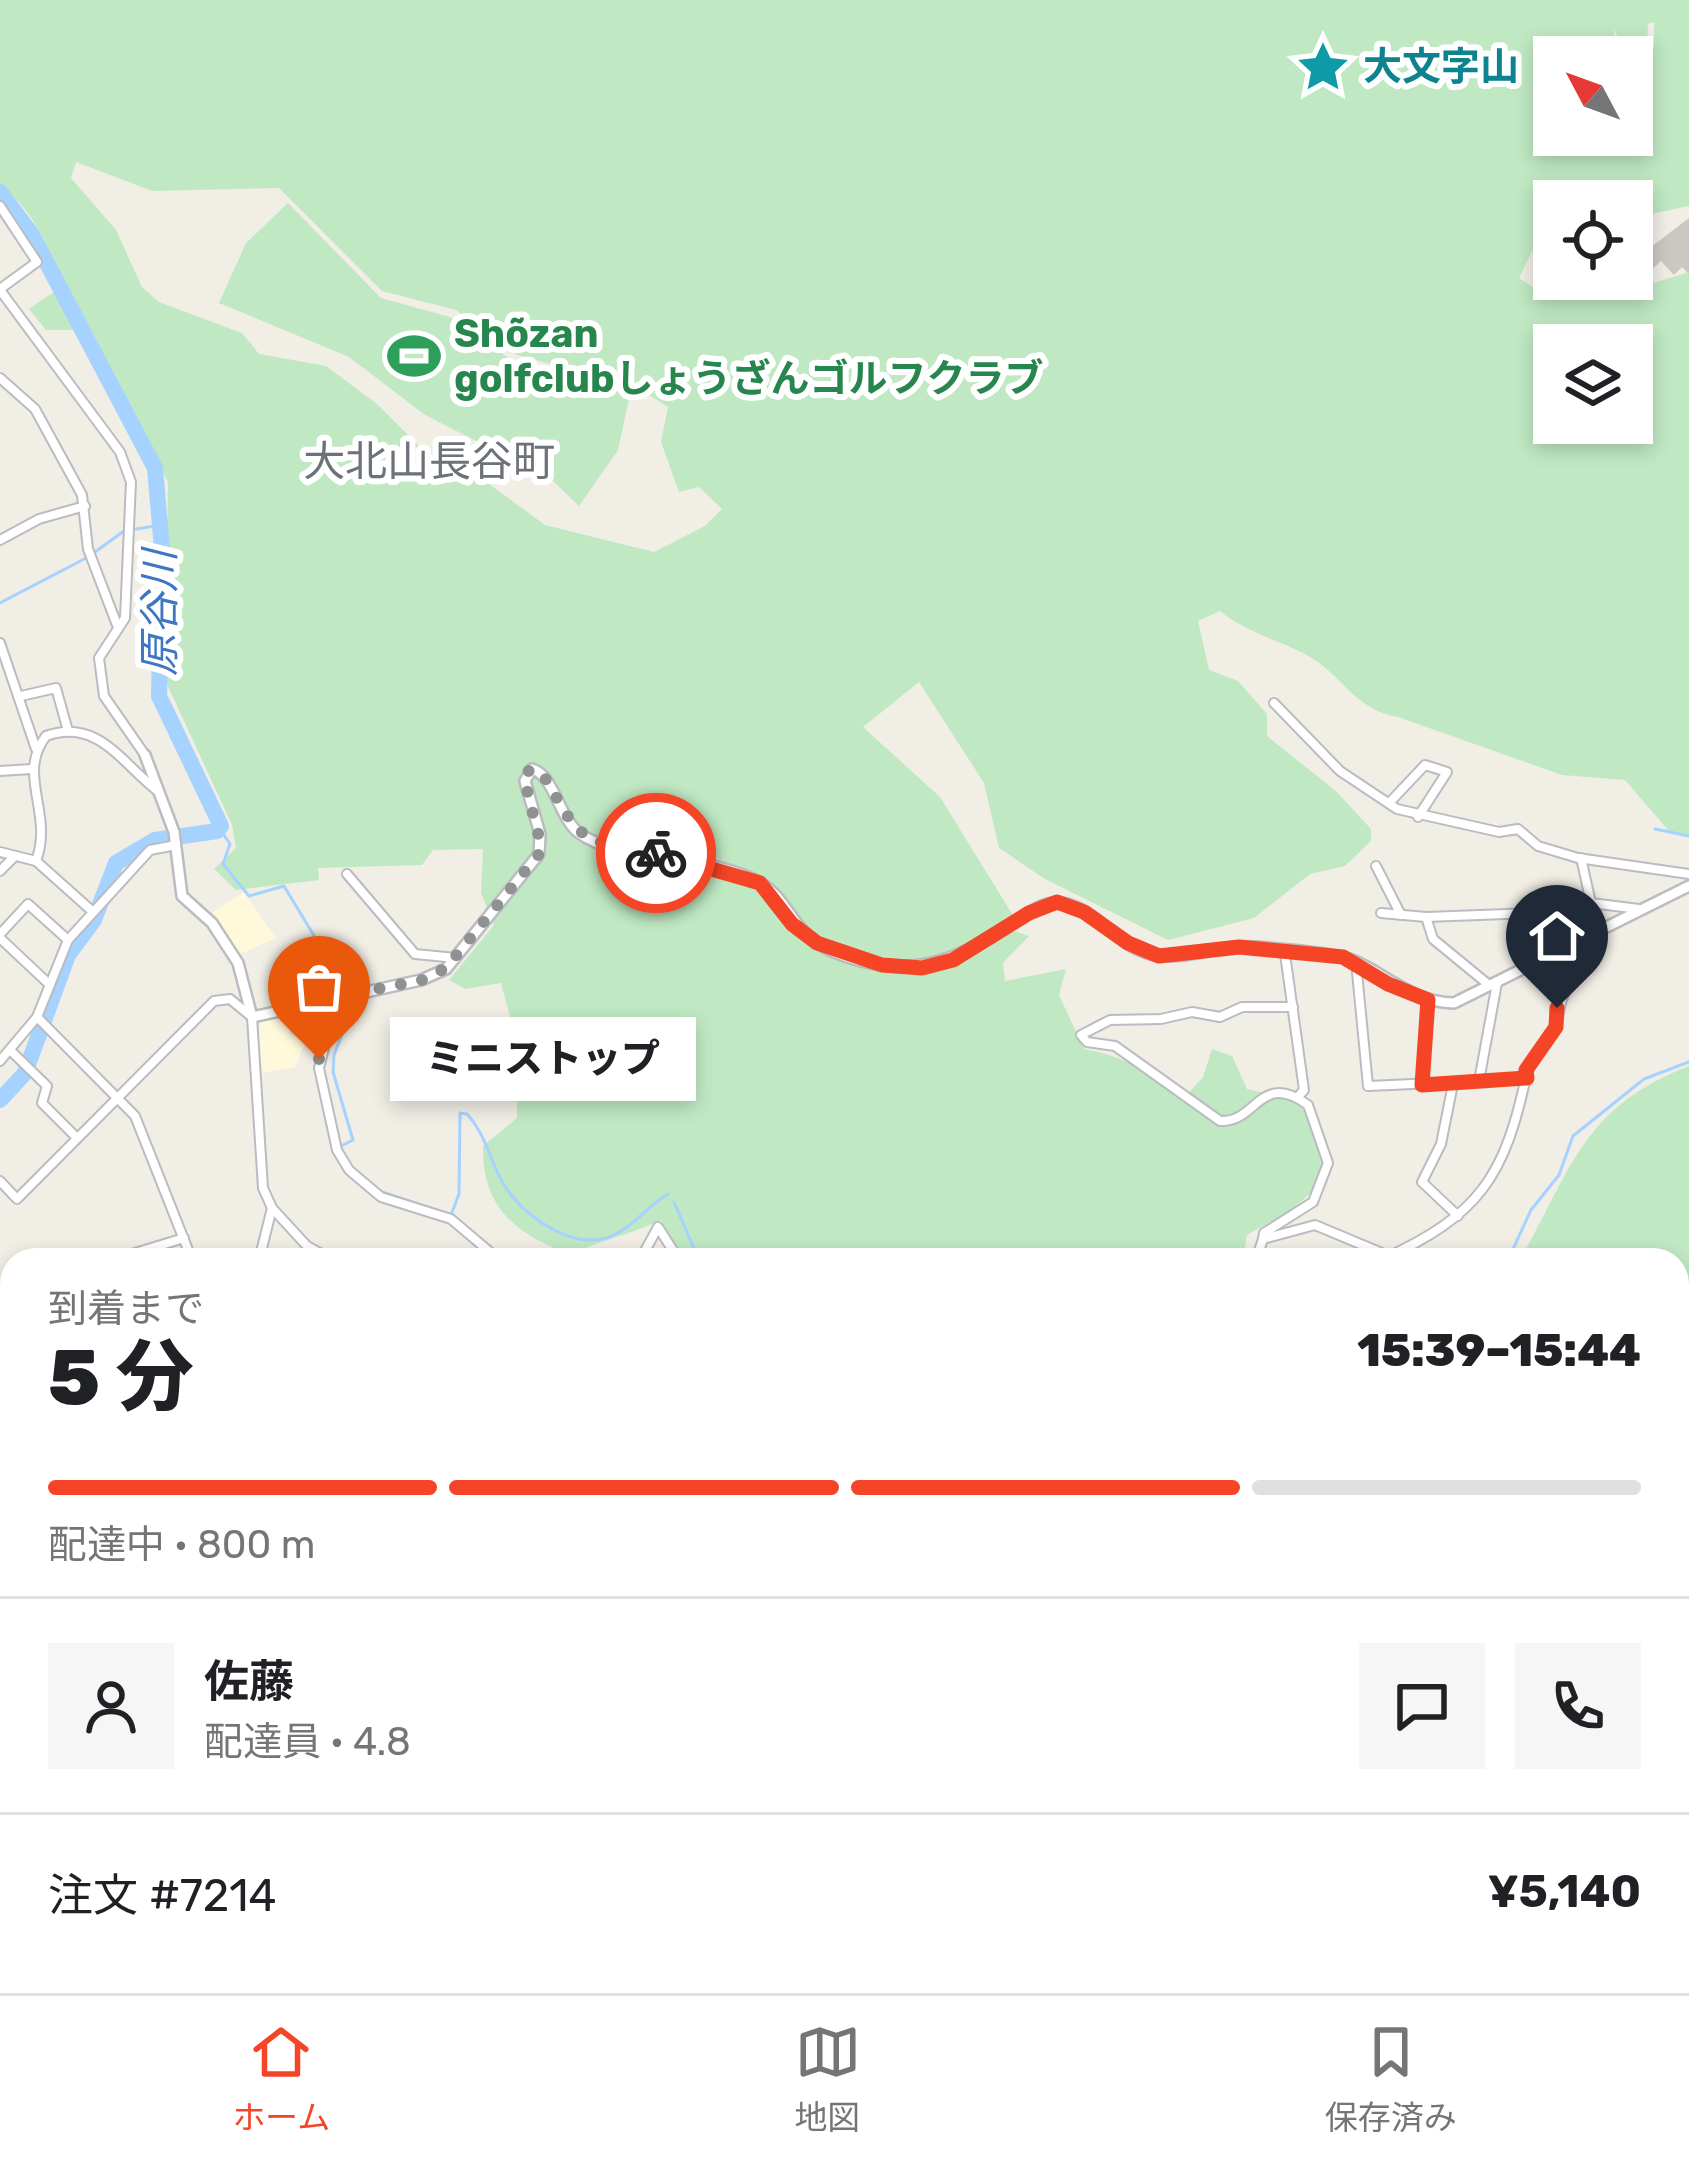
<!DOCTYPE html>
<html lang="ja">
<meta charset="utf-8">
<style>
body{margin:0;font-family:Rubik,"Noto Sans JP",sans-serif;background:#f6f6f6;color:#202124;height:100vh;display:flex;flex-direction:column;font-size:45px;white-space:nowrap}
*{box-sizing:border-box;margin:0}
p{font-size:39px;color:#757577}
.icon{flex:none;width:66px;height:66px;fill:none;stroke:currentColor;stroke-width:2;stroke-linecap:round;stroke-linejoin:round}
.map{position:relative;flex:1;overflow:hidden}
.side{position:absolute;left:0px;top:1248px;width:1689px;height:747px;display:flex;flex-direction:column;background:#fff;border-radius:36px 36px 0 0;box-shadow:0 6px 18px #0003}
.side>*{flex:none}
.needle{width:78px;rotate:311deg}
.buttons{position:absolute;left:1533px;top:36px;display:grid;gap:24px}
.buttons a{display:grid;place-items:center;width:120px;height:120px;border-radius:0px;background:#fff;box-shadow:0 6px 18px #0003;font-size:60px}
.pin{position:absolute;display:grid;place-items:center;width:102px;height:102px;color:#fff;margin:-123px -51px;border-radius:50% 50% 50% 0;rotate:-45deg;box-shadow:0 0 12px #0007}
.pin .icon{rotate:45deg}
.courier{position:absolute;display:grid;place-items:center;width:120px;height:120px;margin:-60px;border:9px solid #f54426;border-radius:50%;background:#fff;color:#222;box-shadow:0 3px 15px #0007}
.bubble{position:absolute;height:84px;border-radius:0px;background:#fff;box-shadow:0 6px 18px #0003;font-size:39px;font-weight:800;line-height:84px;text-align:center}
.head em{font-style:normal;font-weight:800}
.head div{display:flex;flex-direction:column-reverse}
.head{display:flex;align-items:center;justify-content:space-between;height:204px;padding:0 48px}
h1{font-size:78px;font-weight:800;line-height:90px}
.bar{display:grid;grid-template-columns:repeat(4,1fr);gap:18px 12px;align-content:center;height:144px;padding:0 48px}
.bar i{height:15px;border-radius:9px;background:#e0e0e0}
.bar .current{background:#f54426}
.bar p{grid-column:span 4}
.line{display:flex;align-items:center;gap:30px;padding:0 48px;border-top:3px solid #e0e0e0}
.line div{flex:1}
.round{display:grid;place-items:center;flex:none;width:126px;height:126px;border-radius:0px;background:#f6f6f6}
.tab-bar{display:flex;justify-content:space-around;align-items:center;height:168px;border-top:3px solid #e0e0e0;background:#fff;font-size:33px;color:#757577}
.tab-bar a{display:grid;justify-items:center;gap:6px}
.tab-bar .current{color:#f54426}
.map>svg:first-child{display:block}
.commercial{fill:#fff9db}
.green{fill:#c0e9c3;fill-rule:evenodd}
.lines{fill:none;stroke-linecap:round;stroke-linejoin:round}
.stream{stroke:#a6d2ff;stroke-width:3}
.river{stroke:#a6d2ff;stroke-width:16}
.building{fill:#cbc8c2}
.minor-casing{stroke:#babcc1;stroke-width:12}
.tertiary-casing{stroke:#babcc1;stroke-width:14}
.minor{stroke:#fff;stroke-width:8}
.tertiary{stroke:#fff;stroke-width:9}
.done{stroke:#909292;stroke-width:12;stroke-dasharray:0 21.6}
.route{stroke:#f54426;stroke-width:15}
.labels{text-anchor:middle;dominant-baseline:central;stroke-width:12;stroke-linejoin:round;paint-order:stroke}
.culture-label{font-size:39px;font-weight:bold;fill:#0d838f;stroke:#fff;text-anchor:start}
.leisure-label{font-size:39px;font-weight:bold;fill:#27864d;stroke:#fff;text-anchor:start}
.neighbourhood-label{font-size:42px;fill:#6d7278;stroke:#fff}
.water-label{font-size:42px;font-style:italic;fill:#3d76c2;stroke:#fff}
</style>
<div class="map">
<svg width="1689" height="1993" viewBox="0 0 1689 1993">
<rect width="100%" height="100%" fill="#f0eee5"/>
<g class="commercial">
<path d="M244 892 276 938 240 954 213 912Z"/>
<path d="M298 1012 289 1034 306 1041 295 1067 257 1074 260 1021Z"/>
</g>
<g class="green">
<path d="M0 0H1689V206L1632 218V201H1554V252L1532 251 1519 278 1553 300 1570 279 1647 285 1689 272V836L1669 831 1625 780 1562 775 1398 717C1352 709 1343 674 1305 654 1275 639 1246 632 1220 611L1198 621 1209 670 1238 681 1267 714V736L1337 792 1371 829V841L1345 866 1310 874 1254 918 1168 940 1045 879 999 848 984 783 919 682 863 727 940 797 1014 917 1012 930 1029 936 1003 963 1005 981 1066 969 1059 995 1084 1049C1125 1056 1153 1074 1186 1096L1203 1077 1212 1049 1232 1056 1247 1089C1260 1093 1281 1094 1293 1101 1314 1115 1332 1153 1321 1177 1308 1205 1271 1221 1247 1235L1243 1260H683L661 1220C630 1235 599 1240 571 1255 516 1234 482 1208 483 1146L517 1118V1043L501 983 465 989 449 980 494 925 481 893 483 849 433 850 422 865 318 868 319 880 236 890 214 869 236 848 232 825 165 680 168 482 91 330H46L29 309 55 291C56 252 32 209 0 185ZM1654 22V47L1639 76 1644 95 1638 118 1633 117 1632 89V135H1554V57L1595 49 1618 57 1613 28 1633 64 1647 49 1648 24ZM76 162 152 191 279 188 382 291 456 310 517 355 638 388 668 407 661 442 679 492 699 487 722 509 705 526 654 552 545 525 474 473 424 451 377 404 326 366 259 354 242 333 159 302 142 287 116 230 71 178ZM1554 345H1632V423H1554Z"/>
<path d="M288 203 381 298 450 317 513 361 630 394 618 450 579 506 551 479 425 415 349 357 219 303 246 243Z"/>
<path d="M1689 1066V1993H625L629 1983H1677V1260H1520C1572 1168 1583 1107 1689 1066Z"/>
<path d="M204 1983H464L459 1993H215Z"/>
<path d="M468 1983H617L614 1993H465Z"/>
</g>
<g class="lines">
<g class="stream">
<path d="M136 529 161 525"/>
<path d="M95 552 124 531"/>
<path d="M0 603 88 557"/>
<path d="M220 829 230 844 223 864 249 896 284 886 345 987"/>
<path d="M1655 829 1689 836"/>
<path d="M341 1146 353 1140 333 1072 334 1055 354 1003"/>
<path d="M379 1191 451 1215 459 1194 460 1113 467 1114C489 1138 491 1170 511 1195 534 1223 580 1253 616 1234 635 1224 649 1205 668 1194"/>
<path d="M674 1202 699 1260"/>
<path d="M1508 1260 1531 1210 1559 1175 1573 1136 1644 1079 1689 1062"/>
</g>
<path class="river" d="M0 192 31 233 155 468 162 549 159 696 221 826 217 831 155 840 116 863 94 920 68 955 25 1073 0 1100"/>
</g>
<path class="building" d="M1689 218V274L1682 267 1674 275 1661 261 1651 270 1634 260Z"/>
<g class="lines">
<g class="minor-casing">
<g id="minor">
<path d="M0 206 37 262 0 289"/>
<path d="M0 290 120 452 131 482 125 618 99 658 104 696 145 755"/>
<path d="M0 378 35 409 82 495 88 549 117 625"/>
<path d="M0 540 39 519 85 506"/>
<path d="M0 643 36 749"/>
<path d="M21 696 56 688 68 731"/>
<path d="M1274 703 1340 771 1397 809 1499 832 1518 829 1538 846 1578 858 1689 874"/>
<path d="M0 771 32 769"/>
<path d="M1391 801 1425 765 1447 772 1418 817"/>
<path d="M0 852 36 861C54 813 16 775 46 736 98 717 123 765 159 792"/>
<path d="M1581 858 1591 903 1639 909"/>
<path d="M36 861 92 911"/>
<path d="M1376 866 1401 915"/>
<path d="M0 871 15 856"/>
<path d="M347 874 415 954 456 958"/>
<path d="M1381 913 1426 917 1560 912 1570 946"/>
<path d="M1426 917 1433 939 1489 985"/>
<path d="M0 934 28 904 68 940"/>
<path d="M0 938 50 985"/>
<path d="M1285 954 1304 1090 1297 1098"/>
<path d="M1356 962 1368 1086 1527 1079"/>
<path d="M337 997 319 1068 337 1150 349 1170 381 1197 451 1219 497 1258"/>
<path d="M37 1017 135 1116 192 1260"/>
<path d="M10 1050 47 1086 42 1103 77 1138"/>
<path d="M0 1061 37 1017 68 940 150 850 176 845"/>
<path d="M1479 1081 1497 983"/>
<path d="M1453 1084 1441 1144 1422 1182 1458 1216"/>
<path d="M1422 1085 1428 1000"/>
<path d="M0 1181 17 1199 214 1001 230 999 252 1017 263 1188 272 1208 259 1260"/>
<path d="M272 1208 307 1246 333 1260"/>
<path d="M1263 1239 1264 1233 1313 1202 1328 1163 1308 1105C1260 1070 1257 1123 1220 1121L1115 1046 1087 1042 1081 1035 1110 1020 1161 1019 1192 1012 1220 1017 1242 1007H1293"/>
<path d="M496 1258 515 1254 542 1260"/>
<path d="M112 1260 184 1238"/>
<path d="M640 1260 658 1227 679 1260"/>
<path d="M1256 1260 1263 1239 1315 1225 1389 1256"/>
<path d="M1381 1260C1480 1215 1505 1177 1527 1072 1529 1060 1545 1047 1552 1034 1564 1010 1554 1000 1577 977L1574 968 1554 957"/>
<path d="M0 1353 12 1349"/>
<path d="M0 1559 12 1552"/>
<path d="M0 1702 12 1703"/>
<path d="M0 1910 12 1917"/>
<path d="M0 1956 12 1962"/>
<path d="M59 1983 81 1993"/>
<path d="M161 1983 162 1993"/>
</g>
</g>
<g class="tertiary-casing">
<path id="tertiary" d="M145 755 174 832 182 896 212 923 238 963 252 1017 421 980 446 969 539 854 540 834 525 781 532 769C554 775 559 818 579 833 617 862 714 854 762 884 790 901 792 935 834 952 903 980 953 965 1012 924 1027 914 1043 901 1061 903 1098 908 1119 950 1156 955 1182 959 1212 948 1238 947 1257 946 1317 952 1337 956 1377 963 1404 1002 1454 1003L1689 886"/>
</g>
<use href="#minor" class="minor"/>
<use href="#tertiary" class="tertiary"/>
</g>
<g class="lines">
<path class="done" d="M319 1059 337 997 422 980 446 968 539 854C543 826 521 797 528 771H541C581 839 574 841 656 853"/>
<path class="route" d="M656 853 760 883 792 924 817 943 882 965 922 968 953 960 1029 913 1057 902 1084 912 1128 943 1159 956 1239 947 1343 957 1388 984 1428 1000 1422 1085 1527 1078 1526 1070 1556 1027 1557 1008"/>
</g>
<defs>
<g id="sight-bare" transform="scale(4.14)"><path d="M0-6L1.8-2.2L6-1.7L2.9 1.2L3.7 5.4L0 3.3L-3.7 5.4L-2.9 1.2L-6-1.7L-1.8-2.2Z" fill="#0f9aa8" stroke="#fff" stroke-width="2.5" paint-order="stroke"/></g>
<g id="stadium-bare" transform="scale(4.14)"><path d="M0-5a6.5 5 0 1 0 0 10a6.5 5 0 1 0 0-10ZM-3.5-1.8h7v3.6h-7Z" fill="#2e9e5b" stroke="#fff" stroke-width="2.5" paint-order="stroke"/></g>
</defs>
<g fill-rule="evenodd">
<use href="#sight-bare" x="1323" y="67"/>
<use href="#stadium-bare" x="414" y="356"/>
</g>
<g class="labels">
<g class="culture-label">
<text x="1363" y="67">大文字山</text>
</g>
<g class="leisure-label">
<text x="454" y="334">Shõzan<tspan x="454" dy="45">golfclubしょうざんゴルフクラブ</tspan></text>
</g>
<g class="neighbourhood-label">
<text x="429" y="462">大北山長谷町</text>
</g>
<g class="water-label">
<text transform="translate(160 613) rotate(-90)">原谷川</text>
</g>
</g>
</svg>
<div class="buttons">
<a><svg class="needle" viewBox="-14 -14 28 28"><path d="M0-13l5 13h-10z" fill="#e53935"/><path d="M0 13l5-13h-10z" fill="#757577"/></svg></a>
<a><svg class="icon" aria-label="locate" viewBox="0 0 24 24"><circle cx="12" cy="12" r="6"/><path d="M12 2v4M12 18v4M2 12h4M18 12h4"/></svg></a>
<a><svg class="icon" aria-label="layers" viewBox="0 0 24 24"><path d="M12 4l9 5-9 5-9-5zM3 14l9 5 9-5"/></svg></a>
</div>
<div class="pin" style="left:319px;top:1059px;background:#ea580c"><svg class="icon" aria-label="bag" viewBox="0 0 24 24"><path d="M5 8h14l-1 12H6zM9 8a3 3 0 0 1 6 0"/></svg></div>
<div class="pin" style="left:1557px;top:1008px;background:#1f2937"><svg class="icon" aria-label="home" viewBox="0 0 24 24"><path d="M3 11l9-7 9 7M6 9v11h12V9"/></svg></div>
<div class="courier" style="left:656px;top:853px"><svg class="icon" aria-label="bike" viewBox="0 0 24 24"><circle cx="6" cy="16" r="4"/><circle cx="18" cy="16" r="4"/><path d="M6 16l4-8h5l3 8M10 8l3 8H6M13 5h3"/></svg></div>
<div class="bubble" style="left:390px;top:1017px;width:306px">ミニストップ</div>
<section class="side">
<div class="head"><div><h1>5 分</h1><p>到着まで</p></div><em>15:39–15:44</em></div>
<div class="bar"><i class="current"></i><i class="current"></i><i class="current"></i><i></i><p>配達中 · 800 m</p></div>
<div class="line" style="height:216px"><a class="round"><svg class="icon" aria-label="person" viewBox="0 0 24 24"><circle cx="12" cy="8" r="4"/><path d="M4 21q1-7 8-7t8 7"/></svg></a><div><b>佐藤</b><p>配達員 · 4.8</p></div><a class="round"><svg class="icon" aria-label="chat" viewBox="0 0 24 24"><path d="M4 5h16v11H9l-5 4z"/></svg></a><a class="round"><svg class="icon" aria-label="phone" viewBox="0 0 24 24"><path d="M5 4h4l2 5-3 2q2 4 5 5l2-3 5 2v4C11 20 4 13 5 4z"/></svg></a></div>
<div class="line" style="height:156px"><div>注文 #7214</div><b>¥5,140</b></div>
</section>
</div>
<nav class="tab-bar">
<a class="current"><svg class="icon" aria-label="home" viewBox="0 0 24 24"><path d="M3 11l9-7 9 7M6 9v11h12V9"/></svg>ホーム</a>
<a><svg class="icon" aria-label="map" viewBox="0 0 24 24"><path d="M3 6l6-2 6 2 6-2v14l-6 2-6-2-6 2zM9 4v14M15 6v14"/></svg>地図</a>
<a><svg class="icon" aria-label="saved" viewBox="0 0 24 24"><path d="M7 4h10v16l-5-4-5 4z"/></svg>保存済み</a>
</nav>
